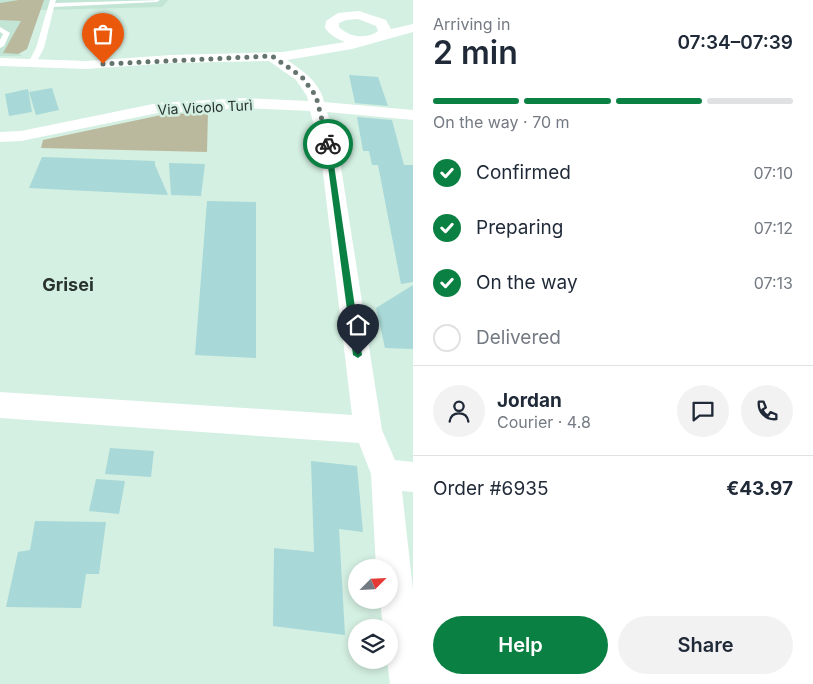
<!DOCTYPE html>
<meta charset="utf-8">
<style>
body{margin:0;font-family:Inter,sans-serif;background:#f2f2f3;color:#1f2937;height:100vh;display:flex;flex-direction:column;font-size:19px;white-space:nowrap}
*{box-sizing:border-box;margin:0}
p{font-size:16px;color:#747a83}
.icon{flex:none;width:28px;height:28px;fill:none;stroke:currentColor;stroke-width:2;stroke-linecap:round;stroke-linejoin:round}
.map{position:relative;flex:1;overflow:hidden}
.sheet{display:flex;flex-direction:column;background:#fff;width:400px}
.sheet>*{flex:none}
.needle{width:32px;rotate:66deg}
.tools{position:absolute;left:348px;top:559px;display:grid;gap:10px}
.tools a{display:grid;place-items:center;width:50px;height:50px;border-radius:50%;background:#fff;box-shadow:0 2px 8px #0003;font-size:25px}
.pin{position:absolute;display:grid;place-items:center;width:42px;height:42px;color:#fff;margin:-51px -21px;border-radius:50% 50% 50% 0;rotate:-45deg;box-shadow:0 0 5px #0007}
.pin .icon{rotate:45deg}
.courier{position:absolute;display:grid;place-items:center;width:50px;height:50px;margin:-25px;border:4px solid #0b8043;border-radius:50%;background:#fff;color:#222;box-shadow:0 1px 6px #0007}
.summary em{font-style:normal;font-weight:600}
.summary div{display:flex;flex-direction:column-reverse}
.summary{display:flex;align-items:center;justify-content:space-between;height:85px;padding:0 20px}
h1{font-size:32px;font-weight:600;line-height:38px}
.bar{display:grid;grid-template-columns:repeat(4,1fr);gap:8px 5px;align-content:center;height:60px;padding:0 20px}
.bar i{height:6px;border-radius:4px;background:#e0e1e3}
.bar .on{background:#0b8043}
.bar p{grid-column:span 4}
.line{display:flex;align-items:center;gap:12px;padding:0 20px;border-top:1px solid #e0e1e3}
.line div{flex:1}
.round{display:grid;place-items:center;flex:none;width:52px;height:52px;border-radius:26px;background:#f2f2f3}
ol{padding:0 20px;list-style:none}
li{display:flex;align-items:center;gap:15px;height:55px}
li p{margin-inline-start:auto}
li .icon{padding:5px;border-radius:50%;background:#0b8043;color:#fff;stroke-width:4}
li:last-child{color:#747a83}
li i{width:28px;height:28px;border:2px solid #e0e1e3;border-radius:50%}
.action{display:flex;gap:10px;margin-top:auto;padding:10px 20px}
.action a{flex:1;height:58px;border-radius:30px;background:#0b8043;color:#fff;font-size:20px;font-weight:600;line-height:58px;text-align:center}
.action a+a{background:#f2f2f3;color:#1f2937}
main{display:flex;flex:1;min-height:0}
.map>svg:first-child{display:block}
.built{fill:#c2e5d5}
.green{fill:#bbb99d}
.building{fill:#a8d8d7}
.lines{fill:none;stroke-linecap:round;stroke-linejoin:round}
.lane{fill:#fff;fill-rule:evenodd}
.street{fill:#fff;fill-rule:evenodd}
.route{fill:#0b8043}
.done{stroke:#64756d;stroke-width:5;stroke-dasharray:0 9}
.labels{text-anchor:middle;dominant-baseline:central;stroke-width:5;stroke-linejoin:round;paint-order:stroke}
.far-street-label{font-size:14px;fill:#28332e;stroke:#d4f0e2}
.neighbourhood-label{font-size:18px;font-weight:bold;fill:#28332e;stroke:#d4f0e2}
</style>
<main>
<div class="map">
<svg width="413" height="684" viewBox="0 0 413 684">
<rect width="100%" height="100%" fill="#d4f0e2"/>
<path class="built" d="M0 0H168L162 7 40 10 27 49 19 54 22 56H0Z"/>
<g class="green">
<path d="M19 0H44L27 49 18 54 3 53 21 21 0 20V3Z"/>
<path d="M208 113 207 152 41 148 43 140 166 114Z"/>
</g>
<g class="building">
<path d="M349 75 378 77 388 106 355 103Z"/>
<path d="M52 88 59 110 36 115 29 92Z"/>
<path d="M28 89 32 112 9 116 5 94Z"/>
<path d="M357 117 392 120 404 165H413V282L401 284 378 165H372L369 151H363Z"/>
<path d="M42 157 155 161V165L168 195 29 188Z"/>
<path d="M169 163 205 164 201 196 171 195Z"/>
<path d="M207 201 256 202V358L195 355Z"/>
<path d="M413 285V349L385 348 376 308Z"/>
<path d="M110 448 154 451 151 477 105 474Z"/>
<path d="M311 461 357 466 363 532 339 529 345 635 273 626 274 548 314 552Z"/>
<path d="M96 479 125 481 119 514 89 511Z"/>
<path d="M35 521 106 522 99 574H86L81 608 6 607 18 552 30 550Z"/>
</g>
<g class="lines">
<g class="lane">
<path d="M50 0H56L55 3 160 0 157 2 54 7 44 48 35 65H29L28 63 36 48Z"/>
<path d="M0 27 10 33 4 46 0 48V40L3 34 0 32Z"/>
</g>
<path class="street" d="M359 11 386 20 391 29 413 24V32L352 49 287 60C302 70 320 82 324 102L413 110V120L327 112 338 148 382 430 395 460 413 462V492L402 491 413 590V684H390L387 660 389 628H383L380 600H389V568H376L371 474 359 443 0 418V392L352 415 320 148 310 111 244 108 158 113 21 141 0 142V132L21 131 158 103 244 98 308 101 307 96 296 80 269 61 171 63 86 69 0 66V58L86 61 171 55 283 52 345 42C337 39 330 35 325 28L326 21 338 13ZM358 19 376 26 378 31C366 40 349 37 339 27V23L346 20Z"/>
</g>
<path class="route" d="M328 143 331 144 362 355 358 358 353 355 325 144Z"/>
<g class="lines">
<path class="done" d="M103 64 272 56 302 77 316 96 328 144"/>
</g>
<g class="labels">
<g class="far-street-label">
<text transform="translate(205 107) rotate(-3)">Via Vicolo Turì</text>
</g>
<g class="neighbourhood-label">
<text x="68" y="284">Grisei</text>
</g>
</g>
</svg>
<div class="tools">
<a><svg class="needle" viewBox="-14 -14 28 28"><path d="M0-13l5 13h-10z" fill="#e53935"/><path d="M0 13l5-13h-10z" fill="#747a83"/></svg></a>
<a><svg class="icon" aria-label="layers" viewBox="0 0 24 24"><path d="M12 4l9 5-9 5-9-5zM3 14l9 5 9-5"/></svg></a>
</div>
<div class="pin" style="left:103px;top:64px;background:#ea580c"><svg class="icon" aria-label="bag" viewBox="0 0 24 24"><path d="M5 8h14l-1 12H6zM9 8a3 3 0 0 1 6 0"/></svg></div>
<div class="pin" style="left:358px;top:355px;background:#1f2937"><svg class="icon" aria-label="home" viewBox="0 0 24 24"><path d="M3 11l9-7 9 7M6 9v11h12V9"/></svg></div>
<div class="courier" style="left:328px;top:144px"><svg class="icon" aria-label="bike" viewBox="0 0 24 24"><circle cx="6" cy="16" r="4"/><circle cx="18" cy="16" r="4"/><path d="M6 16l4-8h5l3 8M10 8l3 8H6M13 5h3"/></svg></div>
</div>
<section class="sheet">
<div class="summary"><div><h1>2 min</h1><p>Arriving in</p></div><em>07:34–07:39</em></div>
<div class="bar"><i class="on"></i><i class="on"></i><i class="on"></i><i></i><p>On the way · 70 m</p></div>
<ol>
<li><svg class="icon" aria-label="check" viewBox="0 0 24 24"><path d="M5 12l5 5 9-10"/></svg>Confirmed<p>07:10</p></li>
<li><svg class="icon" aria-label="check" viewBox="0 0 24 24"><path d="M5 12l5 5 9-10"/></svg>Preparing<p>07:12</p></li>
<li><svg class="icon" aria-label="check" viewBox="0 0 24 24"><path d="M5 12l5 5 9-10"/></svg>On the way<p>07:13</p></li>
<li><i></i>Delivered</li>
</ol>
<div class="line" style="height:90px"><a class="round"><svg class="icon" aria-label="person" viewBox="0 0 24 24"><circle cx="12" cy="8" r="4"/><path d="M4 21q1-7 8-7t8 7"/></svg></a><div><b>Jordan</b><p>Courier · 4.8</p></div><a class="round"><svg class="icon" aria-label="chat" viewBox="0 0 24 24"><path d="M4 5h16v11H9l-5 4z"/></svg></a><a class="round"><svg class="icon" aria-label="phone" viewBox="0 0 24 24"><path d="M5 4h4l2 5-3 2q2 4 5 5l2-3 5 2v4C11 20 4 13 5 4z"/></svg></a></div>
<div class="line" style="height:65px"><div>Order #6935</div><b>€43.97</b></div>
<div class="action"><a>Help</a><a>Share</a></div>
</section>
</main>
